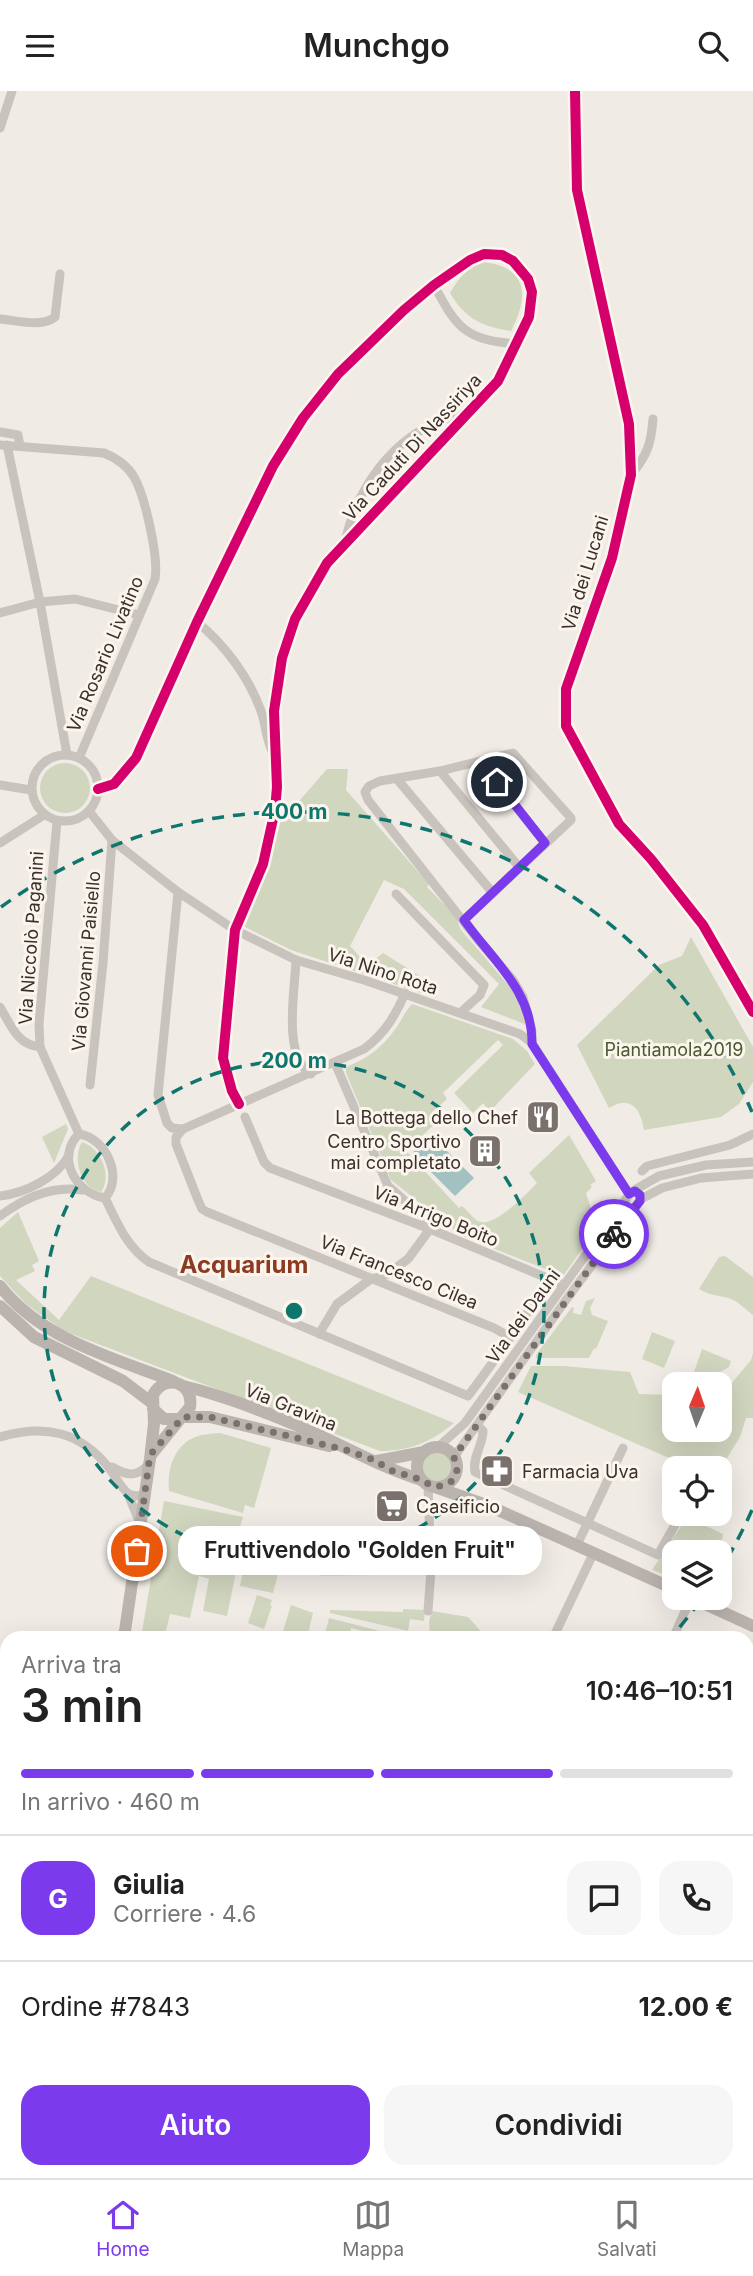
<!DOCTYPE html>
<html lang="it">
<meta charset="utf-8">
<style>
body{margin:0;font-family:Inter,sans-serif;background:#f6f6f6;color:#222;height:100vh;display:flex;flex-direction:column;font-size:26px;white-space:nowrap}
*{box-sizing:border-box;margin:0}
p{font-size:23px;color:#767676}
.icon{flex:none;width:38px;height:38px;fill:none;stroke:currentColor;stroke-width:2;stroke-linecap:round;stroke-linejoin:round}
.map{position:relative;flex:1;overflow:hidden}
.drawer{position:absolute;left:0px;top:1540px;width:754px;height:548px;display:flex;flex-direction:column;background:#fff;border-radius:21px 21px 0 0;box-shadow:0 7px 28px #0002}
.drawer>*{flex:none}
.needle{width:46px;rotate:2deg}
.tools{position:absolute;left:662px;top:1281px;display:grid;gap:14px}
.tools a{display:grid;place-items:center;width:70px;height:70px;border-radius:14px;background:#fff;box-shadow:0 7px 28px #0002;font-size:35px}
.pin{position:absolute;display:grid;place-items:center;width:60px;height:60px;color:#fff;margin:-30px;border:4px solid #fff;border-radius:50%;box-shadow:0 2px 7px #0007}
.courier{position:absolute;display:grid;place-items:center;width:70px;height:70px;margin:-35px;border:5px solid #7c3aed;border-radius:50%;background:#fff;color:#222;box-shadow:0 2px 9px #0007}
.bubble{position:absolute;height:49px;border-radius:21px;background:#fff;box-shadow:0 7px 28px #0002;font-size:23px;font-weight:600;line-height:49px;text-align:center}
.head em{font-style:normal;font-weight:600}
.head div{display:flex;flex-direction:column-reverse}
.head{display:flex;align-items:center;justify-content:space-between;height:119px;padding:0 21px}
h1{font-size:46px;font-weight:600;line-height:52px}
.bar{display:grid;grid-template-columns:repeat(4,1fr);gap:10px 7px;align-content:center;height:84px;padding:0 21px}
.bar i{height:9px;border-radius:5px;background:#e0e0e0}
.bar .active{background:#7c3aed}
.bar p{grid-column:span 4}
.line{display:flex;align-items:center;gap:18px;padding:0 21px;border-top:2px solid #e0e0e0}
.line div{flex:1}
.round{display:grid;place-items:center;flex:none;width:74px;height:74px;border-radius:21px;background:#f6f6f6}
.primary-button{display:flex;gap:14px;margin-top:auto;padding:14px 21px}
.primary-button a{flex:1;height:80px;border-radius:21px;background:#7c3aed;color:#fff;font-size:28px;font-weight:600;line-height:80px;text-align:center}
.primary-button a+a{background:#f6f6f6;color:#222}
header{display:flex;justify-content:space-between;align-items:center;height:91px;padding:0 21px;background:#fff;font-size:32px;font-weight:600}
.menu{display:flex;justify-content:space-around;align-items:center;height:98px;border-top:2px solid #e0e0e0;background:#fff;font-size:19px;color:#767676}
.menu a{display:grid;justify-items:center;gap:4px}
.menu .active{color:#7c3aed}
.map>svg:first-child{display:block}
.green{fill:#d1d6bf}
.water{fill:#a1c2c1}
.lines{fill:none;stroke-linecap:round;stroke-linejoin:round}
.street{stroke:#c9c3be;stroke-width:9}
.secondary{stroke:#bab3ae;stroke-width:12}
.highway{stroke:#afaaa4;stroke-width:16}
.cycleway-casing{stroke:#fbf5ee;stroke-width:15}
.cycleway{stroke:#d6006c;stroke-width:10}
.done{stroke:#7a716c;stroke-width:7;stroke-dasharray:0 12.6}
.route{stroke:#7c3aed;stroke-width:9}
.ring{fill:none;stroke:#0f766e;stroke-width:3.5;stroke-dasharray:12 9}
.labels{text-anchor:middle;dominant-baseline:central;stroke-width:6;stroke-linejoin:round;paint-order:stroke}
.street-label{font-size:18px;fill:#3b302b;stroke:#fbf5ee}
.park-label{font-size:18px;fill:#4a5a2e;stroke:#fbf5ee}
.poi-label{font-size:18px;fill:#3b302b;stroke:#fbf5ee;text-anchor:end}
.district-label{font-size:24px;font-weight:bold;fill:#8c3b22;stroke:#fbf5ee}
.centre{fill:#0f766e;stroke:#fbf5ee;stroke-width:3.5}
.ring-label{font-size:21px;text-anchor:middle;font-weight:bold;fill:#0f766e;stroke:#fbf5ee;stroke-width:6;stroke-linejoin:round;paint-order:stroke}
</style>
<header><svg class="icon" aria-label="menu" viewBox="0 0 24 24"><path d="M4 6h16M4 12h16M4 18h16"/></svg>Munchgo<svg class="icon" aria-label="search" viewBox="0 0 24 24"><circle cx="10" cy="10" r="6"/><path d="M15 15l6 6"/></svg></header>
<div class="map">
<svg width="753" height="2087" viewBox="0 0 753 2087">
<rect width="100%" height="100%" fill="#f0ebe5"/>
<g class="green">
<path d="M481 171C527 175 530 203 511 240 483 236 465 228 450 202 458 188 466 178 481 171Z"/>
<circle cx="65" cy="697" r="25"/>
<path d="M327 678H348L346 699 429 793 427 796 455 825 461 839 518 905 527 934 481 916 499 893 404 798 384 789 350 855 368 874 383 862 423 887 437 903 436 907 291 859 243 835 264 785 280 732Z"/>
<path d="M691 846 753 956V991L739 1013 721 1026 644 1039C641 1019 631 1003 609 1017L577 954 659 874 682 865Z"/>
<path d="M412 913 513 948 527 960 535 973 495 1015 494 1019 490 1021 483 1012 473 1022 454 1002 503 954 498 949 443 1002 447 1008 432 1021 439 1029 406 1060 459 1117 462 1115C467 1119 473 1127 478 1130 493 1139 527 1102 537 1092L529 1082 569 1044 596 1090 590 1094 592 1096 586 1102 593 1124 592 1144 563 1185 462 1145 391 1089 346 982V976C367 968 383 956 396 937 402 929 405 920 412 913Z"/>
<path d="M66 1033 68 1038 54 1072 42 1046Z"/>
<path d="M82 1051C100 1056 113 1084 101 1101 80 1097 72 1067 82 1051Z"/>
<path d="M18 1121 39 1170 32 1174 35 1180 16 1189 59 1229 91 1185 454 1332C431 1351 410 1360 380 1360L64 1240 26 1213 0 1185V1137Z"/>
<path d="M725 1165 753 1186V1224C745 1218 738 1210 728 1207 717 1204 709 1204 699 1198L719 1166Z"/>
<path d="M595 1207 590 1217 592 1224 608 1230 596 1258 594 1257 589 1267H536V1264L572 1216 574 1217 573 1222 581 1224 586 1210Z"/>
<path d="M652 1241 675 1250 664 1277 642 1268Z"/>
<path d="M702 1258 731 1270 729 1276 706 1289 700 1287 701 1284 694 1281Z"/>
<path d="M753 1262V1327H746L740 1346 719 1380V1377H692L518 1301 531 1275H564L630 1281 639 1303 674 1304V1339H719V1299H726L751 1269Z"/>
<path d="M220 1342 271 1357 254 1417 245 1414 243 1422 169 1400C167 1378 174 1353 198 1345 204 1343 213 1343 220 1342Z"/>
<circle cx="437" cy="1376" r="16"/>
<path d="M164 1410 243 1426 240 1436H236L229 1468 238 1471 227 1525 203 1520 209 1488 199 1485 190 1527 170 1523 165 1544 169 1547H141Z"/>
<path d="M687 1426 723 1443 719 1471V1461H674V1487L652 1479Z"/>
<path d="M245 1471 279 1479 273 1502 240 1495Z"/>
<path d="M257 1504 272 1509 270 1514 272 1515 264 1538 248 1532Z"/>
<path d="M291 1514 313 1522 307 1547H281Z"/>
<path d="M403 1518 425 1519 424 1530 410 1528 408 1540 330 1522V1519L403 1521Z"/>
<path d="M432 1520 468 1526 487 1547H430L429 1530Z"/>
<path d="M329 1527 407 1547H366L367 1541 351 1537 350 1547H324Z"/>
<path d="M0 1815 7 1820V1887L0 1890Z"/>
</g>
<path class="water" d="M431 1044 474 1087 455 1105 412 1062Z"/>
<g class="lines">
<g class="street">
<path d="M575 0 577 99 629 333 631 384 612 467 566 598V635L619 733 651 768 703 834 753 921"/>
<path d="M0 37 12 0"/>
<path d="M434 194C457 238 466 249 517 253"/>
<path d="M0 228C16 229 42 237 55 226L60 183"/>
<path d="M0 341 18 344 20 355"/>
<path d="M0 354 104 362C116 367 127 374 134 386 145 405 159 467 155 488L79 667"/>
<path d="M7 354 40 511 67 664"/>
<path d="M631 384C647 364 651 354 653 328"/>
<path d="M345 451C357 392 404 330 468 324"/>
<path d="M0 522 40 511 75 508 139 524"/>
<path d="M197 531C224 553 249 586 261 620 266 634 266 649 273 662"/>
<circle cx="65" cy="697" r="33"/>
<path d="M480 671 545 752"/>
<path d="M440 680 519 776"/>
<path d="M397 688 492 801"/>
<path d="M0 694 31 699"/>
<path d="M98 698 114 693 136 667 197 531 273 375 303 327 338 283 404 219 434 194 470 169 484 163 502 164 513 170 528 188 532 201 529 226 498 290 327 472 295 528 282 567 274 620 277 696 275 719 263 773 235 839 223 967 232 1000 239 1013"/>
<path d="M89 720 112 749 178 801 235 839 296 869 364 889 520 943 532 952 629 1103"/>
<path d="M57 730 39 933 40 956 79 1043"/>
<path d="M0 752 44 724"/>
<path d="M178 801 158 1004 167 1032 172 1037 183 1038"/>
<path d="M396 803 484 894 480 904 460 922"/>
<path d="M464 829 571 729V727L513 662 440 680 380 690 369 695 365 701 368 709 478 849 513 889 523 906 532 940V952"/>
<path d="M296 869C295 899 282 966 311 983"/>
<path d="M405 902C395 926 384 943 364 958L183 1038 176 1046V1053L198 1109 202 1118 207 1121 494 1237 510 1246"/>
<path d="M0 916C11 934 17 954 40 956"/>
<path d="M90 994 103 872 112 749"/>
<path d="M245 1026 264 1071 270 1077 430 1138 564 1194"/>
<path d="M79 1043C106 1047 124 1086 105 1107 76 1103 55 1066 79 1043Z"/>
<path d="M642 1080 647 1075 730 1054 753 1043"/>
<path d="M0 1105C25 1102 57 1087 69 1064"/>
<path d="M105 1107C117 1131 126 1155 149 1171L468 1305C495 1270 518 1234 544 1199"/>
<path d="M0 1125C24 1107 52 1094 82 1099"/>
<path d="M319 1243 337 1213 371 1188 386 1184 408 1168 430 1138V1132L388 1095 335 972"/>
<path d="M477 1334 483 1340C483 1354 472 1366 475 1381L658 1464 681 1423"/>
<path d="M0 1346C44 1333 80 1340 109 1377 115 1384 122 1399 129 1403 134 1406 140 1405 146 1404"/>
<path d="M438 1356 465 1332 631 1101 659 1085 706 1074 753 1071"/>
<path d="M454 1366 566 1209 641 1108 662 1097 701 1087 753 1083"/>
<path d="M112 1376C126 1384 136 1387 148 1374"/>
<path d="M128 1403 139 1430"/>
<path d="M577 1454 623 1357"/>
<path d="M322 1480 431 1479"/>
<path d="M428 1520 431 1479 428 1394"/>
<path d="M553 1547 594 1461"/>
<path d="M673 1547 691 1507"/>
<path d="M0 1650 7 1645"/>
<path d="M747 1667 753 1654"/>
<path d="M0 2028 4 2030"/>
<path d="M0 2045 7 2047"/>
<path d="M747 2055 753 2058"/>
<path d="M307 2081 312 2087"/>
<path d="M357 2087 367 2081"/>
</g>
<g class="secondary">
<path d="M0 1195C41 1248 113 1267 173 1290"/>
<path d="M0 1215 34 1246 123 1290 152 1312"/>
<path d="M183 1295C222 1304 273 1324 310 1340 348 1357 383 1377 422 1389"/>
<path d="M183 1326H210L329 1355"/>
<circle cx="437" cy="1376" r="20"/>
<path d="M151 1364 180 1328"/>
<path d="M377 1370 424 1361"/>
<path d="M435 1396 489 1415 674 1498"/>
<path d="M692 1507 753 1535"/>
<path d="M122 1547 125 1540 150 1368 154 1333 153 1304C165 1282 194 1291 190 1316L180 1328H164L153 1318"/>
<path d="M621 2081 624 2087"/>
<path d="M636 2081 639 2087"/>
</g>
<g class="highway">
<path d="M747 1873 753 1868"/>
<path d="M448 2087 456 2081"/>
</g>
<g class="cycleway-casing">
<g id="cycleway">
<path d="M575 0 577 99 629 333 631 384 612 467 566 598V635L619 733 651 768 703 834 753 921"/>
<path d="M98 698 114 693 136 667 197 531 273 375 303 327 338 283 404 219 434 194 470 169 484 163 502 164 513 170 528 188 532 201 529 226 498 290 327 472 295 528 282 567 274 620 277 696 275 719 263 773 235 839 223 967 232 1000 239 1013"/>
</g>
</g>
<use href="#cycleway" class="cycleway"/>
</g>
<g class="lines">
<path class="done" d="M137 1460 150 1364 183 1326H210L346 1359 377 1370 387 1378 422 1389 432 1395H442L452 1390 457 1379 454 1366 614 1143"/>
<path class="route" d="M497 691 545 752 464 829C492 869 533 900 532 953L629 1103 635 1100 640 1104V1110L614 1143"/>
</g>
<g class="ring">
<circle cx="294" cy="1220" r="250"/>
<path d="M752 1419A499 499 0 0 1 719 1481M700 1510A499 499 0 0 1 673 1544M1 816A499 499 0 0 1 752 1021"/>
</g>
<defs>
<g id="restaurant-square" transform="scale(1.75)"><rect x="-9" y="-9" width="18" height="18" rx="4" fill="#7a716c" stroke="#fbf5ee"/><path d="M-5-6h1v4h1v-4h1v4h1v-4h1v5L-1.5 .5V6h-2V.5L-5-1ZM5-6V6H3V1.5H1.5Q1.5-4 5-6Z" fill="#fff"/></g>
<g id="building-square" transform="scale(1.75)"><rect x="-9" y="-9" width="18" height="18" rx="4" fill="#7a716c" stroke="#fbf5ee"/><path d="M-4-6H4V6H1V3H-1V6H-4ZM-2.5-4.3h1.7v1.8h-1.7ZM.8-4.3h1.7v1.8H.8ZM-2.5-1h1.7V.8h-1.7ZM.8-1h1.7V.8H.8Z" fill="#fff"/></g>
<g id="pharmacy-square" transform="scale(1.75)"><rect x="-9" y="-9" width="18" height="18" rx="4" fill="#7a716c" stroke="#fbf5ee"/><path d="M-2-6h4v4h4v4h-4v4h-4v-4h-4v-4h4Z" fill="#fff"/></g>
<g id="supermarket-square" transform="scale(1.75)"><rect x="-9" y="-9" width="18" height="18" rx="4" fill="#7a716c" stroke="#fbf5ee"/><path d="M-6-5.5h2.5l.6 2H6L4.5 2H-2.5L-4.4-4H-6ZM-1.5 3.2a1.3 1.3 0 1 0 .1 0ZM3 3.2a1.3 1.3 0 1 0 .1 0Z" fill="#fff"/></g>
</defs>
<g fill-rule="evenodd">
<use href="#restaurant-square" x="543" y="1026"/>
<use href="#building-square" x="485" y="1060"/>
<use href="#pharmacy-square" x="497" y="1380"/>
<use href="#supermarket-square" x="392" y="1415"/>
</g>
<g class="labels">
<g class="street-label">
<text transform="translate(412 356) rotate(-47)">Via Caduti Di Nassiriya</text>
<text transform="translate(585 482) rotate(-73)">Via dei Lucani</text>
<text transform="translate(105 563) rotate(-67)">Via Rosario Livatino</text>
<text transform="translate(31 847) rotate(-86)">Via Niccolò Paganini</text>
<text transform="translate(86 870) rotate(-85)">Via Giovanni Paisiello</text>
<text transform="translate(383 880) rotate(18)">Via Nino Rota</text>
<text transform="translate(436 1125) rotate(22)">Via Arrigo Boito</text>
<text transform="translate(399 1181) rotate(22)">Via Francesco Cilea</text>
<text transform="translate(523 1225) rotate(-54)">Via dei Dauni</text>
<text transform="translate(291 1316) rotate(22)">Via Gravina</text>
</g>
<g class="park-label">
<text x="674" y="958">Piantiamola2019</text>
</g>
<g class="poi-label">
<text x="518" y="1026">La Bottega dello Chef</text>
<text x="461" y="1050">Centro Sportivo<tspan x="461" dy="21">mai completato</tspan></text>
<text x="522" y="1380" text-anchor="start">Farmacia Uva</text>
<text x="416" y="1415" text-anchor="start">Caseificio</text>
</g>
<g class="district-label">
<text x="244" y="1173">Acquarium</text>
</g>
</g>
<circle cx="294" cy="1220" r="10" class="centre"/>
<g class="ring-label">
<text x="294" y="728">400 m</text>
<text x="294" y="977">200 m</text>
</g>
</svg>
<div class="tools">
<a><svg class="needle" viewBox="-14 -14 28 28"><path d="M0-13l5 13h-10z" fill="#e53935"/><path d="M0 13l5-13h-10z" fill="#767676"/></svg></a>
<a><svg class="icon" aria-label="locate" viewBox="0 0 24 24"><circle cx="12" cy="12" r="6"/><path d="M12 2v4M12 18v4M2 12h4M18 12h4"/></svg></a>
<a><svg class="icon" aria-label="layers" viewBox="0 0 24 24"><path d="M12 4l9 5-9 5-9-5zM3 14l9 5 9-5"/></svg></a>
</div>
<div class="pin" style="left:137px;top:1460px;background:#ea580c"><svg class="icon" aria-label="bag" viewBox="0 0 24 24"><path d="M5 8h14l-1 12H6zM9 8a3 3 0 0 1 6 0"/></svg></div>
<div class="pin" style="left:497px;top:691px;background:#1f2937"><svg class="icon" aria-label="home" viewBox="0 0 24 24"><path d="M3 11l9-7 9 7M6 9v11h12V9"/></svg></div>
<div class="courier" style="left:614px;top:1143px"><svg class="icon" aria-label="bike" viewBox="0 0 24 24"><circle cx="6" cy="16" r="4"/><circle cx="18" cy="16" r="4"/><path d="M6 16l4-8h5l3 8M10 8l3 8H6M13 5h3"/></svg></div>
<div class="bubble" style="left:178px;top:1435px;width:364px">Fruttivendolo &quot;Golden Fruit&quot;</div>
<section class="drawer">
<div class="head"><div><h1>3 min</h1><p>Arriva tra</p></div><em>10:46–10:51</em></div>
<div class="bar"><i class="active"></i><i class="active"></i><i class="active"></i><i></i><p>In arrivo · 460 m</p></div>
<div class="line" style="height:126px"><b class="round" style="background:#7c3aed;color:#fff">G</b><div><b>Giulia</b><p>Corriere · 4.6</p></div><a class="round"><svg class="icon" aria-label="chat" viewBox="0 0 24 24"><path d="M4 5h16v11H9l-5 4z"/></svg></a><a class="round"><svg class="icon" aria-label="phone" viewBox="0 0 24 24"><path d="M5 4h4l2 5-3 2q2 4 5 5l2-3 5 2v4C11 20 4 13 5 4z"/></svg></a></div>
<div class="line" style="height:91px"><div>Ordine #7843</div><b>12.00 €</b></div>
<div class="primary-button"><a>Aiuto</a><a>Condividi</a></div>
</section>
</div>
<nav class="menu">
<a class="active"><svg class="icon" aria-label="home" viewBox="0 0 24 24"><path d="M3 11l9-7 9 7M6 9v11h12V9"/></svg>Home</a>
<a><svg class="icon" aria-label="map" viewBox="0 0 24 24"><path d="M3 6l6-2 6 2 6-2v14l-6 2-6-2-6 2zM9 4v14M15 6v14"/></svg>Mappa</a>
<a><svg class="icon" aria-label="saved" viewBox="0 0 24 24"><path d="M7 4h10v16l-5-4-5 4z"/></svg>Salvati</a>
</nav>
